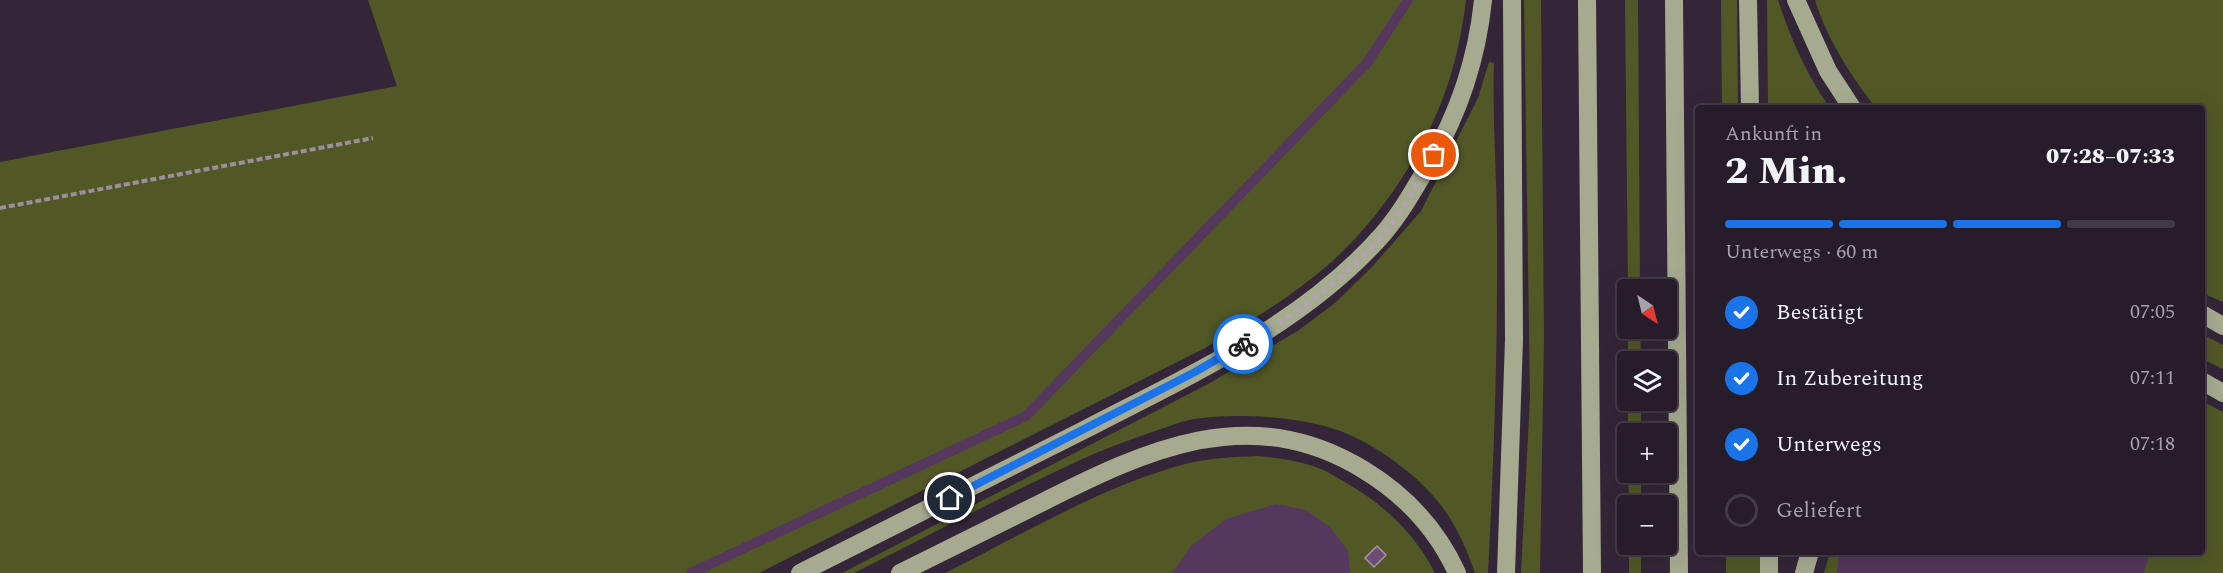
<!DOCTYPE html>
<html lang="de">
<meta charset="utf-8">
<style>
body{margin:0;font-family:Spectral,serif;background:#332936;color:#f1f3f6;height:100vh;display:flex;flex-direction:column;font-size:22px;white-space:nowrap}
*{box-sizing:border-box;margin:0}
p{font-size:20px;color:#a4a1a8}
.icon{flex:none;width:33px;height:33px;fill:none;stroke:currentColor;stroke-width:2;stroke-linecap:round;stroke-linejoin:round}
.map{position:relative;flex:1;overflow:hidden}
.panel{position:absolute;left:1695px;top:105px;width:510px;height:450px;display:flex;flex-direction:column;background:#271c2a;border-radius:6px;box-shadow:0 6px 24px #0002,0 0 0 2px #433a47}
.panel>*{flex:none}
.needle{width:39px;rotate:145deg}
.buttons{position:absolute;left:1617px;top:279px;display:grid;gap:12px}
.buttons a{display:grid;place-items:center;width:60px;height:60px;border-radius:6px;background:#271c2a;box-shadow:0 6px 24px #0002,0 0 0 2px #433a47;font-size:30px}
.pin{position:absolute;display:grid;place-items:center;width:51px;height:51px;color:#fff;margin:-26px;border:3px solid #fff;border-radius:50%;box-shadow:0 2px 6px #0007}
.courier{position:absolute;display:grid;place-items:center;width:60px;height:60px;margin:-30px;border:4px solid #1a73e8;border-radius:50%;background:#fff;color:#222;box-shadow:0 2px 8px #0007}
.head em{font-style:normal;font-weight:800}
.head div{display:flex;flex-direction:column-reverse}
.head{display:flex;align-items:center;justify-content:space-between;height:102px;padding:0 30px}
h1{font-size:39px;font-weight:800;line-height:45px}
.bar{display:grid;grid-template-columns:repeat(4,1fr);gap:9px 6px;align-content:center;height:72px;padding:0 30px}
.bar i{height:8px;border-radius:4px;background:#433a47}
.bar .on{background:#1a73e8}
.bar p{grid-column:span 4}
ol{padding:0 30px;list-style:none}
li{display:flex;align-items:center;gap:18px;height:66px}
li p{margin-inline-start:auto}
li .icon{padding:6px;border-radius:50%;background:#1a73e8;color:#fff;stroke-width:4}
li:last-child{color:#a4a1a8}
li i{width:33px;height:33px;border:3px solid #433a47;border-radius:50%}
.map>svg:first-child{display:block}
.green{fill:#515826}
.water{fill:#56375d}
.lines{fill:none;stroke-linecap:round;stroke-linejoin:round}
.stream{stroke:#56375d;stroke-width:10}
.building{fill:#6d4d75;stroke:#a593aa;stroke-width:1.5}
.path{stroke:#9b8f9e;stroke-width:4;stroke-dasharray:6 3;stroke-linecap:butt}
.highway{stroke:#a6ab90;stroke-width:18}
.done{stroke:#afa4b2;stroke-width:6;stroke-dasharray:0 10.8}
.route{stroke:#1a73e8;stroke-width:8}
</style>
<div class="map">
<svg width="2223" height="573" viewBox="0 0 2223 573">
<rect width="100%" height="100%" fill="#342638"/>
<g class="green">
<path d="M368 0H1466C1462 32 1455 67 1443 98 1419 160 1378 221 1328 265 1290 298 1246 324 1203 349L759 573H0V162L397 86Z"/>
<path d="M1524 0H1541L1544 337 1540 573H1521L1530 397Z"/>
<path d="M1625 0H1638L1640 289H1628Z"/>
<path d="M1721 0H1737L1738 108H1722Z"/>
<path d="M1767 0H1778C1790 37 1807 76 1830 108H1768Z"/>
<path d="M1815 0H2223V302L2202 293V108H1876C1851 76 1827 39 1815 0Z"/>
<path d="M1489 62 1494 63C1492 119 1497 175 1497 231 1498 345 1494 459 1488 573H1475C1467 549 1456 525 1440 504 1418 476 1383 450 1350 435 1309 416 1233 412 1189 420 1179 422 1168 427 1158 430 1131 439 1104 449 1078 461 1002 496 928 536 854 573H842L1210 383 1299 330 1335 303 1372 267 1421 211 1478 98Z"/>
<path d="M1628 329H1640L1641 361H1628Z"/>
<path d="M2202 334 2223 345V369L2202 359Z"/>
<rect x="1628" y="401" width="13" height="32"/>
<path d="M2202 401 2223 412V573H1824L1830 552H2202Z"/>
<path d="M1258 456C1279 458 1301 461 1321 469 1329 472 1337 478 1345 482 1383 504 1415 533 1435 573H945C1024 534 1103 485 1189 463 1211 458 1235 457 1258 456Z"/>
<path d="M1628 473H1641V505H1629Z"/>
<rect x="1629" y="545" width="12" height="28"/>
<path d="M1726 552H1761L1762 573H1726Z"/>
</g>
<g class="water">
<path d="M1276 504 1306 510 1330 527 1348 551 1350 573H1172L1191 546 1226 519Z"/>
<path d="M1839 552H2150L2144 573H1837Z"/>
</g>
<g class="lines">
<path class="stream" d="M691 573 1026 416 1367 63 1408 0"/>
</g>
<path class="building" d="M1377 546 1386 555 1374 567 1365 558Z"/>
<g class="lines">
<path class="path" d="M0 208 373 138"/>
<g class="highway">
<path d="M1587 0 1592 573"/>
<path d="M1674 0 1679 573"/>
<path d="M1748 0 1750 108"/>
<path d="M1796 0 1828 71 1852 108"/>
<path d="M2202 314 2223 326"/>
<path d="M2202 381 2223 393"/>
<path d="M1769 552V573"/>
<path d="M800 573C896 525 991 477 1086 429 1190 375 1304 324 1383 234 1401 213 1415 188 1429 164 1459 113 1477 59 1483 0"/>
<path d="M900 573C947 550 993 527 1039 504 1146 450 1249 400 1364 470 1405 495 1437 529 1457 573"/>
<path d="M1506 573 1514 340 1512 0"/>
<path d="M1804 573 1810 552"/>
</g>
</g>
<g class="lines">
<path class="done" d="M1243 344C1294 316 1347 278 1384 233 1404 209 1419 182 1434 155"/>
<path class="route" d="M950 498 1195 372 1243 344"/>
</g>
</svg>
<div class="buttons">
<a><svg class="needle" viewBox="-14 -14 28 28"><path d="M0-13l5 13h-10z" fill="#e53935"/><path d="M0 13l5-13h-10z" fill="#a4a1a8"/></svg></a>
<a><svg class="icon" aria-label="layers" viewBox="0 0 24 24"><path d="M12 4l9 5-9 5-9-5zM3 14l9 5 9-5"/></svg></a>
<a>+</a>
<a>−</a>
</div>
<div class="pin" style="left:1434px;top:155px;background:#ea580c"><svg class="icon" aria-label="bag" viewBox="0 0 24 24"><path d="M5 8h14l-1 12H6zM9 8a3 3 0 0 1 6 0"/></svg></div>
<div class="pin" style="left:950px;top:498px;background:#1f2937"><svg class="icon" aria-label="home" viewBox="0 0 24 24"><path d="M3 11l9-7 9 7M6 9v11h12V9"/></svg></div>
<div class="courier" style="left:1243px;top:344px"><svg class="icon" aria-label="bike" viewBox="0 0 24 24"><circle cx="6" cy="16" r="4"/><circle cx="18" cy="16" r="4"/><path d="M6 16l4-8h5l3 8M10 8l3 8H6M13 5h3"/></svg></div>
<section class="panel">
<div class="head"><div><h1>2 Min.</h1><p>Ankunft in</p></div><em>07:28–07:33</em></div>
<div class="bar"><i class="on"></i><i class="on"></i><i class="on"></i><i></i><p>Unterwegs · 60 m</p></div>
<ol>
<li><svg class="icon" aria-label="check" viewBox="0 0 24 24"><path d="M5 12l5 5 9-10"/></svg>Bestätigt<p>07:05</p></li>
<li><svg class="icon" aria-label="check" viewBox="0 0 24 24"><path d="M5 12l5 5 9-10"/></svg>In Zubereitung<p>07:11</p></li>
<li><svg class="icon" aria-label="check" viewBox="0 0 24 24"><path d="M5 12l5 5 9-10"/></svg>Unterwegs<p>07:18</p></li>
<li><i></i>Geliefert</li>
</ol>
</section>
</div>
